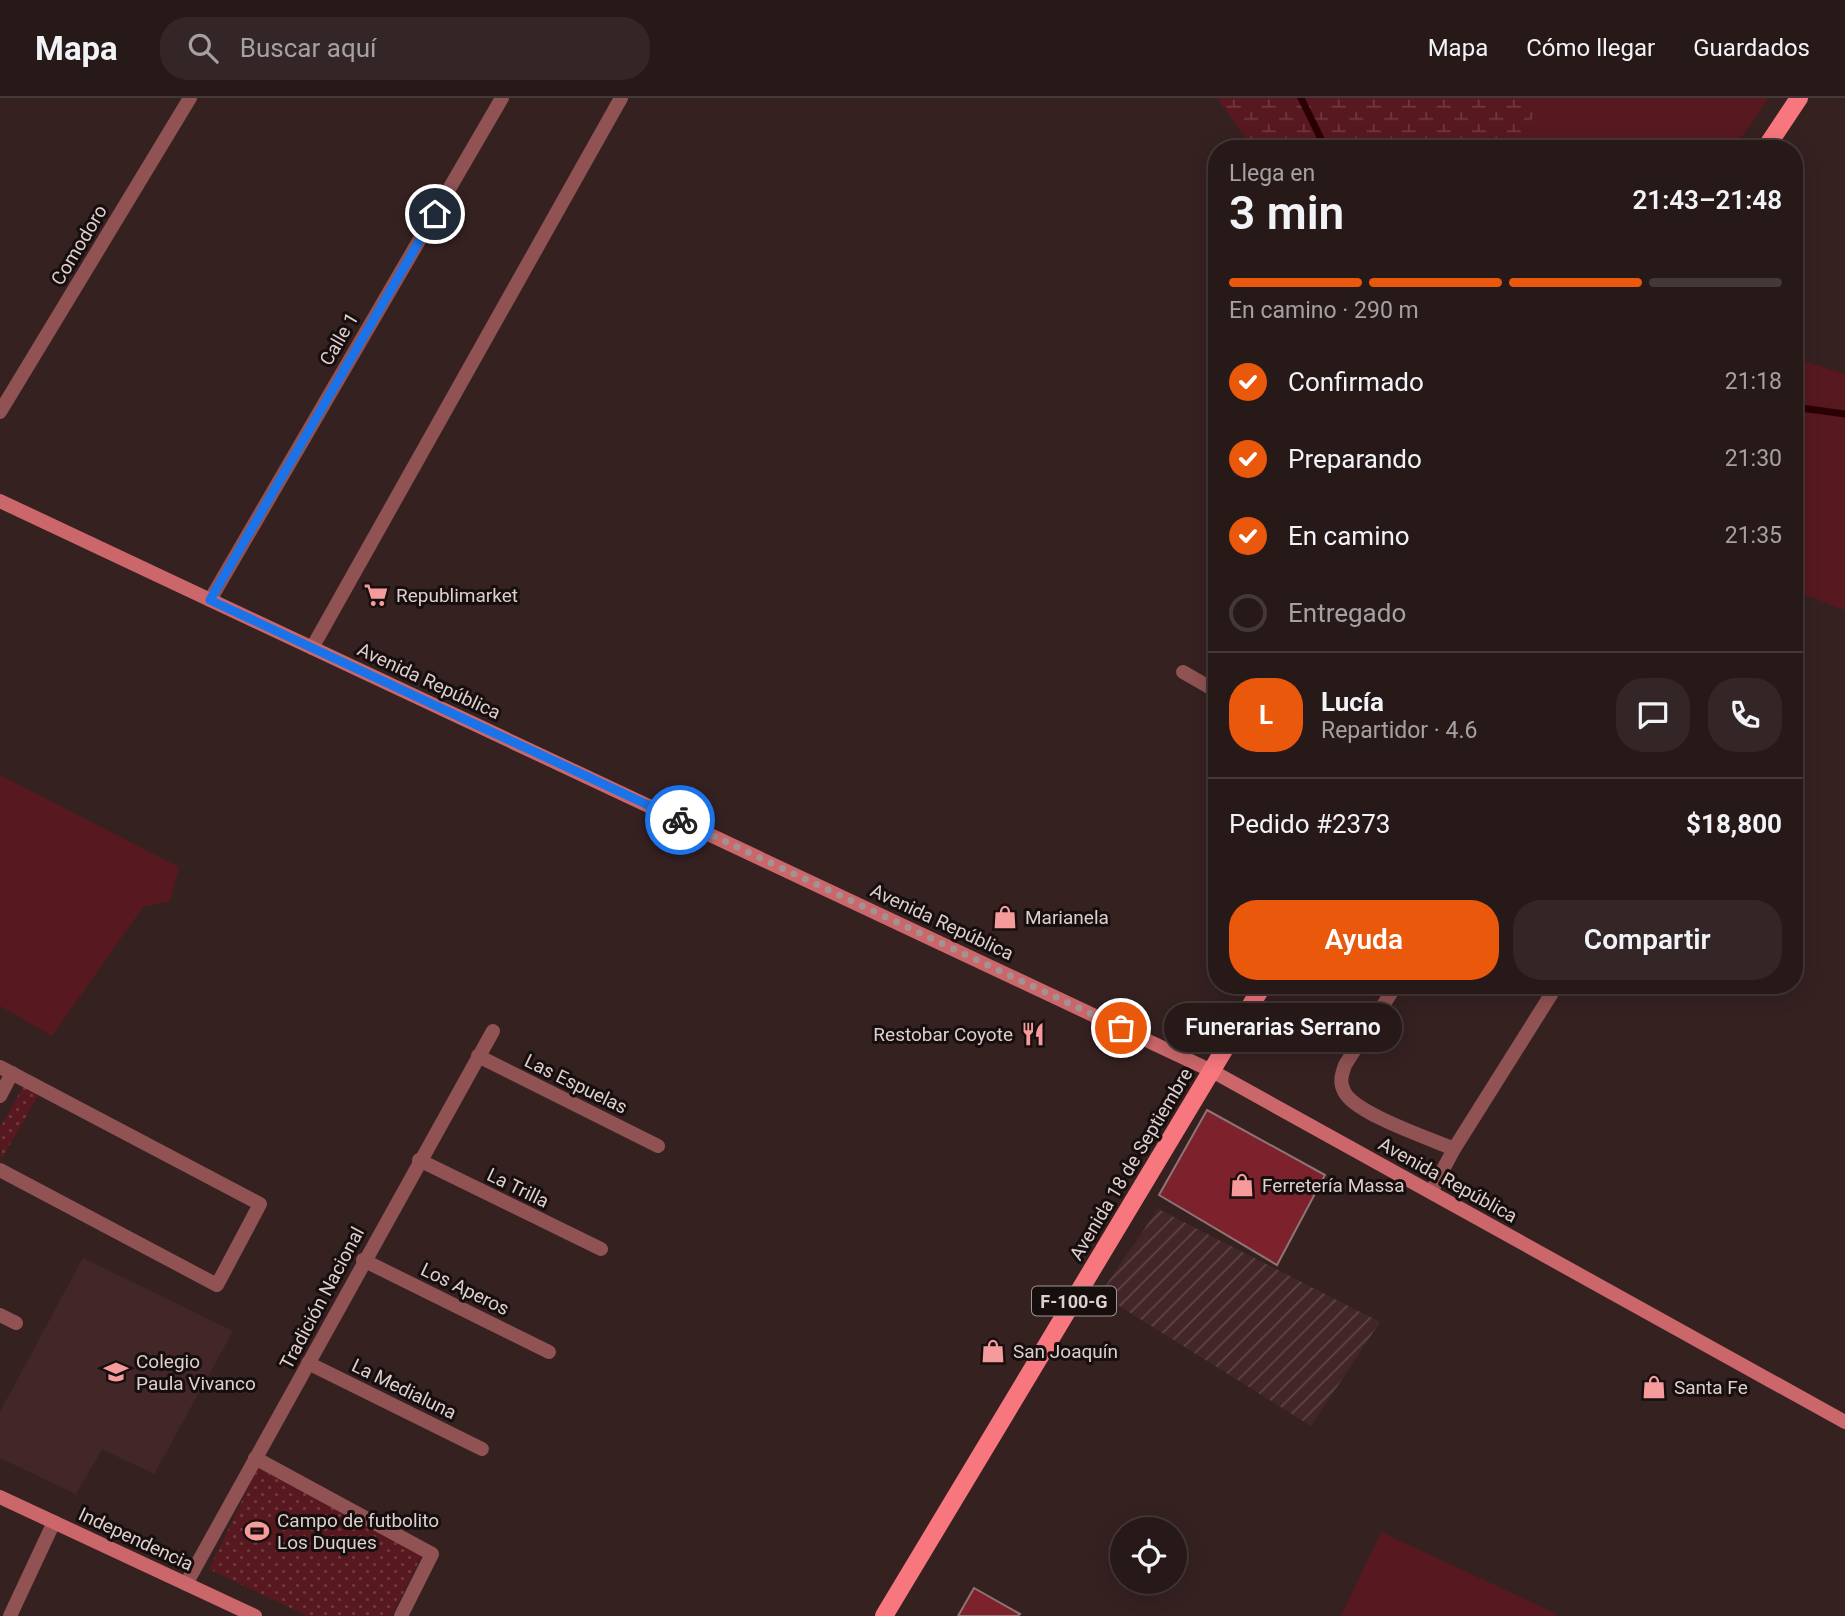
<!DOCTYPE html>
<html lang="es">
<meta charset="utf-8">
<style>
body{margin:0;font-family:Roboto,sans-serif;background:#342626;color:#f1f3f6;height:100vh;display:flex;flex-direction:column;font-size:26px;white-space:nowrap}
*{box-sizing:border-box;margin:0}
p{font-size:23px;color:#a5a0a2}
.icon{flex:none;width:38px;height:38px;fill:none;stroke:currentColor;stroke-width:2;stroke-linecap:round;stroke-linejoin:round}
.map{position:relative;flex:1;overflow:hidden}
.details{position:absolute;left:1208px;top:42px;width:595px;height:854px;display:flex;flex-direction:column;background:#281919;border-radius:28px;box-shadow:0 4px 18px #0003,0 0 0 2px #443838}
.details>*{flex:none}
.fabs{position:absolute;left:1110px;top:1419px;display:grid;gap:14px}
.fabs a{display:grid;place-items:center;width:77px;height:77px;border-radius:50%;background:#281919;box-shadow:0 4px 18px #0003,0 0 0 2px #443838;font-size:35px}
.pin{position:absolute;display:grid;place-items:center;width:60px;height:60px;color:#fff;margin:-30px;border:4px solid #fff;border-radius:50%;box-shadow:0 2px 7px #0007}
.courier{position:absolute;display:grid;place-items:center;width:70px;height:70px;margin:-35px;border:5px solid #1a73e8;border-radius:50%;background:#fff;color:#222;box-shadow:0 2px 9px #0007}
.bubble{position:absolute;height:49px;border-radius:24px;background:#281919;box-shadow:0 4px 18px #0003,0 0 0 2px #443838;font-size:23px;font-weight:600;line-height:49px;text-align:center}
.head em{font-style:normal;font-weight:600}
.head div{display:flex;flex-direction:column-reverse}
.head{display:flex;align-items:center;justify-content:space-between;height:119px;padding:0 21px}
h1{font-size:46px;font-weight:600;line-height:52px}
.bar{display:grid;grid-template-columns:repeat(4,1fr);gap:10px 7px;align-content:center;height:84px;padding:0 21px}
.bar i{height:9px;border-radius:5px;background:#443838}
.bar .selected{background:#ea580c}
.bar p{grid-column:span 4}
.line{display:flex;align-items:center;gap:18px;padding:0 21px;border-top:2px solid #443838}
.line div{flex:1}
.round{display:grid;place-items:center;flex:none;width:74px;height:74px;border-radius:28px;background:#342626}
ol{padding:0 21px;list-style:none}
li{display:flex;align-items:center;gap:21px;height:77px}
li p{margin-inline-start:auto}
li .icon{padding:7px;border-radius:50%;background:#ea580c;color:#fff;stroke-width:4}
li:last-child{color:#a5a0a2}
li i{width:38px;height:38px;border:4px solid #443838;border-radius:50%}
.button{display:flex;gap:14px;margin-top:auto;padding:14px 21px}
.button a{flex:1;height:80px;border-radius:28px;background:#ea580c;color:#fff;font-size:28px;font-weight:600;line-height:80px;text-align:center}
.button a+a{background:#342626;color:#f1f3f6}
header{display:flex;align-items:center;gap:42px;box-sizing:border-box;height:98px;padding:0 35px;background:#281919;border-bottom:2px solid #443838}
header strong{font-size:33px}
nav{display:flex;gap:38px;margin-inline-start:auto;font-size:24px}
.search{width:490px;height:63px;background:#342626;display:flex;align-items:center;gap:18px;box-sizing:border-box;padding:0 24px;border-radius:28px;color:#a5a0a2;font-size:26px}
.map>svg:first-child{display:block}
.built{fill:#432728}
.industrial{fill:url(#industrial-furrows)}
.green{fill:#57191f}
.wetland{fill:url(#wetland-marsh)}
.park{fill:url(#park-dots)}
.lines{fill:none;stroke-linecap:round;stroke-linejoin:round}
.stream{stroke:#2b0005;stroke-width:7}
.building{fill:#7d222c;stroke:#8e7474;stroke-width:2}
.lane{stroke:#905253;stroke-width:14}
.street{stroke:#905253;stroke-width:14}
.secondary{stroke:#cb676b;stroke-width:14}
.primary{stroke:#f8777e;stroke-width:18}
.done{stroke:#a39292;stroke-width:7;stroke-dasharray:0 12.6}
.route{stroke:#1a73e8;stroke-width:9}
.labels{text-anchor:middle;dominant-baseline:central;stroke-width:6;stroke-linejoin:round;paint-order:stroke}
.shield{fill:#170e0e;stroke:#a29595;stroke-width:2}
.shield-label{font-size:18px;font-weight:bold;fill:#decfcf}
.street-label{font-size:19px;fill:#decfcf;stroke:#170e0e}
.poi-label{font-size:19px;fill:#decfcf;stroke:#170e0e;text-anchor:start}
</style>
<header>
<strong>Mapa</strong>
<div class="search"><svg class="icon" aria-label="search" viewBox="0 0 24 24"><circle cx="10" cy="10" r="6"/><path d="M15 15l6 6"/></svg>Buscar aquí</div>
<nav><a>Mapa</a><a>Cómo llegar</a><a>Guardados</a></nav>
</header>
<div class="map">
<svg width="1845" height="1518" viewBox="0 0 1845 1518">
<defs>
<pattern id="industrial-furrows" width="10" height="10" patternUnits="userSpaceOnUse" patternTransform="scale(1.75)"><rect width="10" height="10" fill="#432728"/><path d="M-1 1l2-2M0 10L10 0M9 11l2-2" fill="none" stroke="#5e4546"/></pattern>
<pattern id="wetland-marsh" width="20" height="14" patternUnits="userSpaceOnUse" patternTransform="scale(1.75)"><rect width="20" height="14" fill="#57191f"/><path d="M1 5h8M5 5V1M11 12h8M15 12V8" fill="none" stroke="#6f393e"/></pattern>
<pattern id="park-dots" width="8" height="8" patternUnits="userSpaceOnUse" patternTransform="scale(1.75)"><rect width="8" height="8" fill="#57191f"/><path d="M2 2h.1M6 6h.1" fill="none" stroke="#6f393e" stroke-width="1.8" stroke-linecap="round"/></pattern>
</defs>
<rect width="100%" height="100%" fill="#362121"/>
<path class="built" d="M83 1160 233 1233 154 1376 102 1351 76 1396 0 1360V1314Z"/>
<path class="industrial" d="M1158 1111 1380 1224 1311 1328 1100 1196Z"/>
<g class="green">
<path d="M1527 0H1769L1733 51H1523L1535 10Z"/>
<path d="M1794 260 1845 276V512L1794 493Z"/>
<path d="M0 677 179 769 170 803 143 809 52 938 0 908Z"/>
<path d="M1381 1434 1557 1516 1556 1518H1341Z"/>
</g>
<path class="wetland" d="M1217 0H1527L1535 10 1523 51H1254Z"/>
<g class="park">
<path d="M23 989 39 996 1 1062 0 1030Z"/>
<path d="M258 1370 423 1455 392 1518H307L209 1471Z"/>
</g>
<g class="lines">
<g class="stream">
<path d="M1301 0 1326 51"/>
<path d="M1794 309 1845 316"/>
</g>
</g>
<g class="building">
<path d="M1207 1012 1325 1077 1277 1167 1159 1097Z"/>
<path d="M974 1490 1020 1516 1018 1518H958Z"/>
</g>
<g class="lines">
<path class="lane" d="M312 550 621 0"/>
<g class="street">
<path d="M0 314 190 0"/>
<path d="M210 502 502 0"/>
<path d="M1183 574 1216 593"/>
<path d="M1396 887 1345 967C1342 976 1339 984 1344 993 1353 1015 1431 1041 1454 1051"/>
<path d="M478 958 658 1048"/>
<path d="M0 969 260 1106 217 1187 0 1072"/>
<path d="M0 998 12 975"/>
<path d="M419 1062 601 1151"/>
<path d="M1431 1094 1454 1051 1557 887"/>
<path d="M363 1162 549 1254"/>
<path d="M0 1217 16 1225"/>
<path d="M308 1265 482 1351"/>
<path d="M255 1360 432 1456 401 1518"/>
<path d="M186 1486 493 933"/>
<path d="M10 1518 54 1424"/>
</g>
<g class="secondary">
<path d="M0 403 1212 973 1845 1324"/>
<path d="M0 1399 255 1518"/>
</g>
<g class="primary">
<path d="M1765 51 1799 0"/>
<path d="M884 1518 1263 887"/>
</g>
</g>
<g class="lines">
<path class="done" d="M680 722 1121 930"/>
<path class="route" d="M435 116 210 502 680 722"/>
</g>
<defs>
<g id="supermarket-bare" transform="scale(1.89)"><path d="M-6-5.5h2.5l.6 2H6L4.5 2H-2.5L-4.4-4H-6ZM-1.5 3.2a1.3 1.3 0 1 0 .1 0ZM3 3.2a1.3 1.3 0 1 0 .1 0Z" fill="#f59b9c" stroke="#170e0e" stroke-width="2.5" paint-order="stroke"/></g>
<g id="shop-bare" transform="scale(1.89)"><path d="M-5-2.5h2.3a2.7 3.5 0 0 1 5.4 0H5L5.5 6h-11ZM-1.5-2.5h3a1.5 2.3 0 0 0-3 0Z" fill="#f59b9c" stroke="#170e0e" stroke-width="2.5" paint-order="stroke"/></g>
<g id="restaurant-bare" transform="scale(1.89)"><path d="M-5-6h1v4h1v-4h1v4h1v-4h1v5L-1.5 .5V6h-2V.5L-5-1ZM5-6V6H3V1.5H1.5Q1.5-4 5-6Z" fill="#f59b9c" stroke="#170e0e" stroke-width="2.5" paint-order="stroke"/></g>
<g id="school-bare" transform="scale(1.89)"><path d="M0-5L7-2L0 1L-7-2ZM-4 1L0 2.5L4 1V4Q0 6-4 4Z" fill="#f59b9c" stroke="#170e0e" stroke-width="2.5" paint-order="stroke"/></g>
<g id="stadium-bare" transform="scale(1.89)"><path d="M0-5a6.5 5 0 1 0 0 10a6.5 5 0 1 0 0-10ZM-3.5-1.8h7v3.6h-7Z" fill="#f59b9c" stroke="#170e0e" stroke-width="2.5" paint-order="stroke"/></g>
</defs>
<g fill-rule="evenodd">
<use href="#supermarket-bare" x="376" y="497"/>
<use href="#shop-bare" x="1005" y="819"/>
<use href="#restaurant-bare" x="1033" y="936"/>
<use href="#shop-bare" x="1242" y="1087"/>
<use href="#shop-bare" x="993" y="1253"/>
<use href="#school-bare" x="116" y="1274"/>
<use href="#shop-bare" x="1654" y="1289"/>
<use href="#stadium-bare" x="257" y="1433"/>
</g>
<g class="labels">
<rect class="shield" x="1032" y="1188.5" width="84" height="29" rx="5"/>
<g class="shield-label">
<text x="1074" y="1203">F-100-G</text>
</g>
<g class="street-label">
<text transform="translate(79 147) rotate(-59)">Comodoro</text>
<text transform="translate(339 241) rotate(-60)">Calle 1</text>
<text transform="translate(429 583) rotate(25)">Avenida República</text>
<text transform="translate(942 824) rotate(25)">Avenida República</text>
<text transform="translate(576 986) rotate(26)">Las Espuelas</text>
<text transform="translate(1131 1066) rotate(-59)">Avenida 18 de Septiembre</text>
<text transform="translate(1448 1082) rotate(29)">Avenida República</text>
<text transform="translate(518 1090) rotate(26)">La Trilla</text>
<text transform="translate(465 1191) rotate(26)">Los Aperos</text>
<text transform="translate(322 1200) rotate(-62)">Tradición Nacional</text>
<text transform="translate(404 1291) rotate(26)">La Medialuna</text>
<text transform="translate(136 1441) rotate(25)">Independencia</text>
</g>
<g class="poi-label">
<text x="396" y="497">Republimarket</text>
<text x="1025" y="819">Marianela</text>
<text x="1013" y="936" text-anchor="end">Restobar Coyote</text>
<text x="1262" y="1087">Ferretería Massa</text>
<text x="1013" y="1253">San Joaquín</text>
<text x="136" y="1263">Colegio<tspan x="136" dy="22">Paula Vivanco</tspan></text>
<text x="1674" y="1289">Santa Fe</text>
<text x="277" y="1422">Campo de futbolito<tspan x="277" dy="22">Los Duques</tspan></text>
</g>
</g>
</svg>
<div class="fabs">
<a><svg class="icon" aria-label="locate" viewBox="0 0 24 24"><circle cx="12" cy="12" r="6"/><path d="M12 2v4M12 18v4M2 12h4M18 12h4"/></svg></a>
</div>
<div class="pin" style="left:1121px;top:930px;background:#ea580c"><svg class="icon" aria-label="bag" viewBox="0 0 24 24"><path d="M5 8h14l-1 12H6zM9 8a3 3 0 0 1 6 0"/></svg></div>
<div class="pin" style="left:435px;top:116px;background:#1f2937"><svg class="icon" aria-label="home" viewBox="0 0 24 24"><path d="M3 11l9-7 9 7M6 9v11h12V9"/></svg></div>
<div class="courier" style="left:680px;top:722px"><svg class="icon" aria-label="bike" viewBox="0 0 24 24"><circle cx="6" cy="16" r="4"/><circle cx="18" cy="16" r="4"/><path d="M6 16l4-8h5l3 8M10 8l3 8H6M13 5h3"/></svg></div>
<div class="bubble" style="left:1164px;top:905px;width:238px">Funerarias Serrano</div>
<section class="details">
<div class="head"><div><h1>3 min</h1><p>Llega en</p></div><em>21:43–21:48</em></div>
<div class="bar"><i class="selected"></i><i class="selected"></i><i class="selected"></i><i></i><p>En camino · 290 m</p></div>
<ol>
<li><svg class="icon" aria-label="check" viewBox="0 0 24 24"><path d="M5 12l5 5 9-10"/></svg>Confirmado<p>21:18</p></li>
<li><svg class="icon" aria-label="check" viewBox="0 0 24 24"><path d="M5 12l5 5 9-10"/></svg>Preparando<p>21:30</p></li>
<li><svg class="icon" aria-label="check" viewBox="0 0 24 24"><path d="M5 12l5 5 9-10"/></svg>En camino<p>21:35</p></li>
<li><i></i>Entregado</li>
</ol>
<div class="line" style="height:126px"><b class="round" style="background:#ea580c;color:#fff">L</b><div><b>Lucía</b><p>Repartidor · 4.6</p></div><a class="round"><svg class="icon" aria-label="chat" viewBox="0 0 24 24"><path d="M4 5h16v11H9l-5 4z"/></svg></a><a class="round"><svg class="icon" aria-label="phone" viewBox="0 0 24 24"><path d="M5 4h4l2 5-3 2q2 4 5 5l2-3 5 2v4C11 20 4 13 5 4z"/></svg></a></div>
<div class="line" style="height:91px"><div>Pedido #2373</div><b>$18,800</b></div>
<div class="button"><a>Ayuda</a><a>Compartir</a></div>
</section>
</div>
